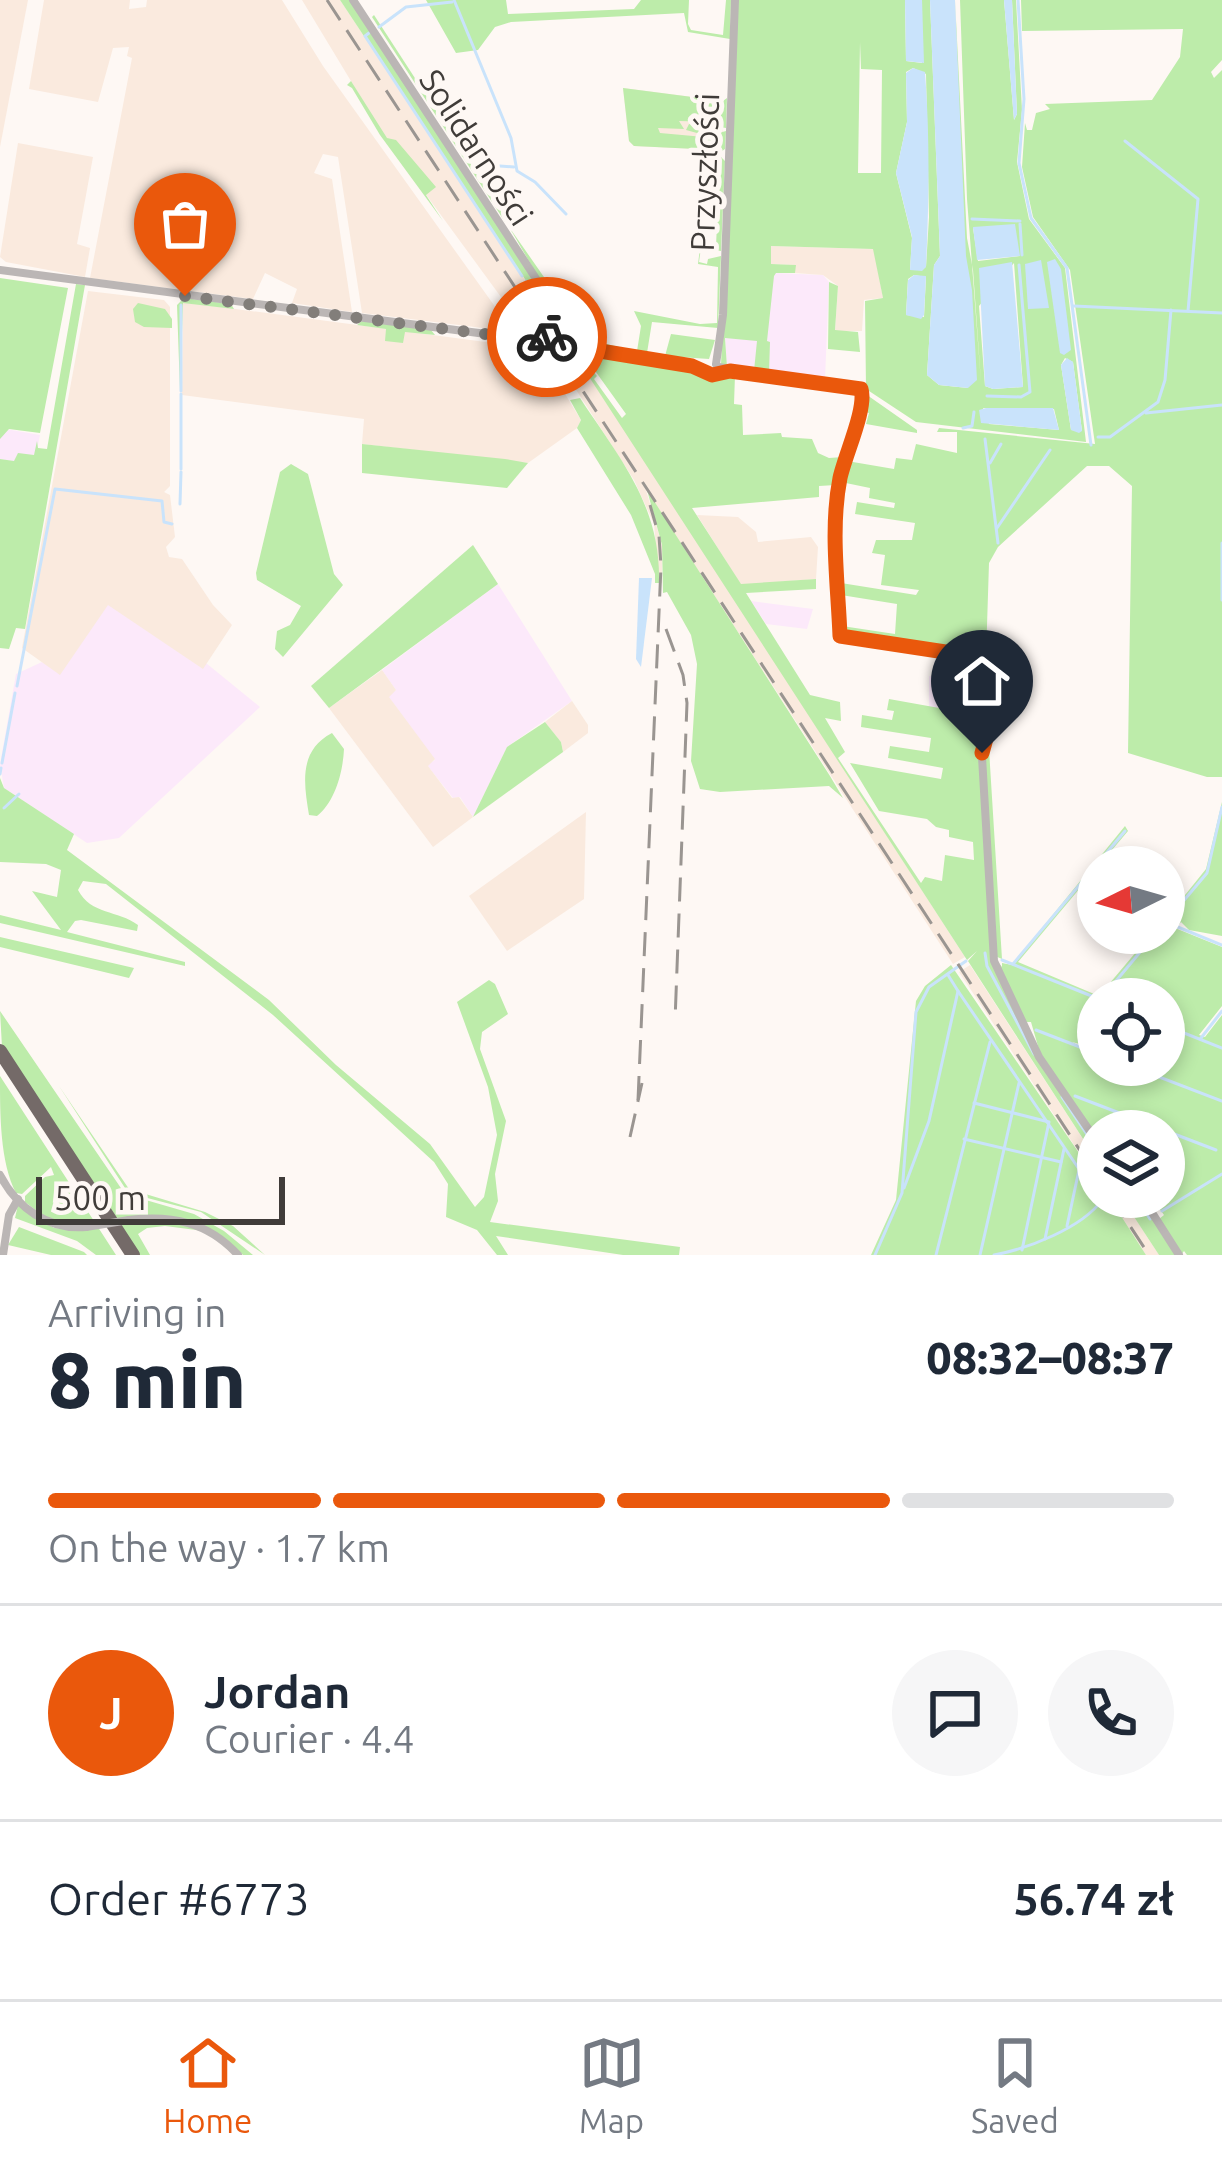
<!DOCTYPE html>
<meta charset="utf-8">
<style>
body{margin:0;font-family:Ubuntu,sans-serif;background:#f6f6f7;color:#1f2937;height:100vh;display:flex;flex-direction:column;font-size:45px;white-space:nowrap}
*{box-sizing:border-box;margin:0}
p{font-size:39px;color:#747a83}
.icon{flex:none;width:66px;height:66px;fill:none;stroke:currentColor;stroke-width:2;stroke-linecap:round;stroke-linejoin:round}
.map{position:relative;height:1255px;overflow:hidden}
.panel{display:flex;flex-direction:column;background:#fff;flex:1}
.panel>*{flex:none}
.needle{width:78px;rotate:265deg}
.controls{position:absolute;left:1077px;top:846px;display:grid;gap:24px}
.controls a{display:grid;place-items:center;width:108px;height:108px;border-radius:50%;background:#fff;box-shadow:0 6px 18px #0003;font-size:60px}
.scale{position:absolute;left:36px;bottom:30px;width:249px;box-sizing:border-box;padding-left:12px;border:6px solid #403c39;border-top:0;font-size:33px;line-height:42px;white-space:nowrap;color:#403c39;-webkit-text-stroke:9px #fef8f4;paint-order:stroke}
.pin{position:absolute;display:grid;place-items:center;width:102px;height:102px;color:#fff;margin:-123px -51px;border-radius:50% 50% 50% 0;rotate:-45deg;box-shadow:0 0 12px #0007}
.pin .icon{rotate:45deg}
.courier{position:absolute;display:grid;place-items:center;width:120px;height:120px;margin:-60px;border:9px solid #ea580c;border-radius:50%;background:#fff;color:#222;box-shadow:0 3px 15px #0007}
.summary em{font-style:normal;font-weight:800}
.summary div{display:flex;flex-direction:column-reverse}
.summary{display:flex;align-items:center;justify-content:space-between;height:204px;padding:0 48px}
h1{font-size:78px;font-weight:800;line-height:90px}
.bar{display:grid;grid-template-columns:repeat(4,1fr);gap:18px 12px;align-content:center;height:144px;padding:0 48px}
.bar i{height:15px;border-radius:9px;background:#e0e1e3}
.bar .on{background:#ea580c}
.bar p{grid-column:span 4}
.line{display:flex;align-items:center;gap:30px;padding:0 48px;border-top:3px solid #e0e1e3}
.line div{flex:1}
.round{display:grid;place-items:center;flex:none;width:126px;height:126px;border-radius:63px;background:#f6f6f7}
.menu{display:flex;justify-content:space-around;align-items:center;height:168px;border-top:3px solid #e0e1e3;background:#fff;font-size:33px;color:#747a83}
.menu a{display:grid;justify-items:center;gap:6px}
.menu .on{color:#ea580c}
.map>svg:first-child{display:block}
.commercial{fill:#fce9fa}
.built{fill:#faeade}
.green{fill:#bdecaa;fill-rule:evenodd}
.water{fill:#c9e3fb}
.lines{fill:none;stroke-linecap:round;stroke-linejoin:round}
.stream{stroke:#c9e3fb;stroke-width:3}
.tertiary{stroke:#bbb6b5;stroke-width:8}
.motorway{stroke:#746a68;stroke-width:14}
.rail{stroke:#9a9591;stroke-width:3;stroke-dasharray:24 12;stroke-linecap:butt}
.tertiary-bridge{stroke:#bbb6b5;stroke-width:8}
.done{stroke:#827e7a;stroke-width:12;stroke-dasharray:0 21.6}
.route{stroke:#ea580c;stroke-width:15}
.labels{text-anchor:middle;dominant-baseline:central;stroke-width:10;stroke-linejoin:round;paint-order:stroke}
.street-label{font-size:33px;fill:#403c39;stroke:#fef8f4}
</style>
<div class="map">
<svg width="1222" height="1255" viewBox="0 0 1222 1255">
<rect width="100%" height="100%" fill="#fef8f4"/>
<g class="commercial">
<path d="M775 273 823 275 829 282 825 379 727 367 725 335Z"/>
<path d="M0 428 40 435 34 465 0 459Z"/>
<path d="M498 584 572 701 507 747 473 817 460 797 453 798 427 765 435 760 388 696 396 690 382 670Z"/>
<path d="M751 601 813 609 807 629 766 624Z"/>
<path d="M108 604 202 668 206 663 260 707 119 838 87 843 4 788 0 764 16 674 42 662 60 674Z"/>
<path d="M951 655 966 657 968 713 929 707V676L948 678Z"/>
</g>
<g class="built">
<path d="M0 0H28L0 147Z"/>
<path d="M44 0H130L129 9 146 7 147 0H282L323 66 501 315 499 330 362 313 338 157 323 154 314 173 332 179 352 312 292 303 297 289 265 273 253 299 90 278 132 58 127 56 129 47 113 48 98 102 29 89Z"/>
<path d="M302 0H340L653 473 965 957 953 964 646 490 662 545V583H659L654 524 634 480 537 329 530 325 532 334 517 333 509 308 389 144Z"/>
<path d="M623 88 724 101 722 145 717 150 634 146 629 141Z"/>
<path d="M18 143 93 157 77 244 90 248 85 277 6 262 0 257Z"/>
<path d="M771 246 874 249 883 298 864 300 862 331H835L838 286 823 275 795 273V265L771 264Z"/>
<path d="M88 291 164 300 170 307V486L164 492 170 495 175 537 166 547 169 557 182 559 213 605 232 625 203 669 108 605 60 675 22 648Z"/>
<path d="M183 302 524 347 540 353 581 420 577 428 528 463 362 444 364 419 182 395Z"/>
<path d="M697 515 738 517 756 532 758 542 811 537 818 547 816 579 741 585Z"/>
<path d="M382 670 396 690 389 697 435 759 428 766 452 798 459 797 473 817 433 847 329 708Z"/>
<path d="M572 701 588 725V733L563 752 561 742 545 722Z"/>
<path d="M586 812 584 899 507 951 469 896Z"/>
<path d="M970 965 1098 1162V1181L959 972Z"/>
<path d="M1109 1197H1121L1159 1255H1146Z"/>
</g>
<g class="green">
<path d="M340 0H350L540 291 556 319V326Z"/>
<path d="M426 0H506L508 14 634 9 641 0H689L688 24 691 30 723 35 726 0H731L730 39 688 32 684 13 511 22 495 27 478 50 456 53Z"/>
<path d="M737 0H905L906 61 922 63V0H930L940 256 934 265 927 375 939 385 968 388 955 0 967 238 973 270 981 382 967 199 960 0H1004L1014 120 1017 114 1012 0H1016L1022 110 1017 162 1029 219 1065 268 1086 442 916 422 866 389 865 301 883 298 873 249 771 246V264L796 265 795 273H776L774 276 767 341 770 342 769 373 754 371 757 341 725 338 727 367 721 365ZM860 42 861 69 882 70 881 173H858ZM913 68 926 74 929 217 926 267 910 270 912 238 896 173 907 122 906 72ZM973 228 1020 256 978 261ZM1014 263 1023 387 993 389 985 386 979 306ZM914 275 926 277 924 317 906 315 908 279ZM1065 358 1073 362 1082 431 1071 430 1061 365ZM983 408 1054 409 1059 430 989 424Z"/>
<path d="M1021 0H1222V60L1211 72 1214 78 1222 70V777H1207L1128 753 1132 486 1109 466H1087L998 547 989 563 986 657 1003 684V672L1005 699 989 749 1002 959 995 956 984 753 1001 690 992 665 981 658 986 655 984 653 842 633V626L895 634 897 604 841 595V583L916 595 919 590 881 585 885 555 872 553 876 540H912L915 523 855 514 857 502 894 508 895 503 869 498 870 488 841 482 847 461 894 469 896 458 912 460 916 444 957 453V432H937L939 428 1095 444 1070 270 1033 217 1022 167 1025 123 1027 130H1032L1036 113 1050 109 1045 104 1152 100 1180 57 1183 29 1022 31Z"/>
<path d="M374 15 507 220 505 222 372 17Z"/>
<path d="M351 81 387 138 396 140 436 187 426 195 443 221 380 135 352 88 347 85Z"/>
<path d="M623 88 723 101 727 98 726 128 720 127 721 104 717 102 713 103 714 122 679 121 684 129 658 128 660 133 715 138 686 130 689 124 712 125 715 134 726 131 725 149 722 151 721 146 717 150 634 146 629 141Z"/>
<path d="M720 156 725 161 721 251 701 248 699 262 707 264 708 259 721 256 718 328 652 322 647 353C629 351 608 348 592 339 558 320 528 257 507 224L583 333 602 343 637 351 641 326 634 311 700 324 717 323 718 267 698 264 700 248 716 246Z"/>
<path d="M0 278 68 288 40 433 9 429 0 439Z"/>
<path d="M829 282 838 286 835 330 858 332 860 352 828 349Z"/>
<path d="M76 284 85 285 25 629 16 628 9 649 0 648V459L14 461 18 453 34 455 37 441 38 448 47 449Z"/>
<path d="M184 298 231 304 234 309 183 303 180 391 177 305Z"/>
<path d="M138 303 165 309 172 319V328L144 327 135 322 133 309Z"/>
<path d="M362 321 431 330 435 335 405 332 403 343 385 341 386 329 357 325Z"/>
<path d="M560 332 573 341 567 340 577 347 576 352 597 376 594 379 622 418 626 414 583 354 584 350 619 360 735 375 734 404 742 405 743 435 781 433 782 437 812 439 818 453 829 458 843 457 836 485 819 486V497L692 508 741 584 816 579V589L746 593 810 695 840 702 841 721 825 718 845 752 838 758 921 883 925 877 942 881 945 855 974 860 973 842 949 837V830L936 827 927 819 879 811 850 763 941 779 943 768 888 758 890 746 929 752 931 738 861 727 862 715 892 720 894 711 887 710 889 699 967 713 966 657 982 662 996 681C994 708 982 730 980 757L991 958 1039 1060 1098 1145V1162L968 961 977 951 967 960 965 957Z"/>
<path d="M671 334 715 340 709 359 665 356Z"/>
<path d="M867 395 917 430V433L866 424 869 413 861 411Z"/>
<path d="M580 398C621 460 661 506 659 583H655V574L631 515 577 428 581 420 570 400Z"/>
<path d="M362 444 505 459 528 463 507 488 362 473Z"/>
<path d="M291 464 308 474 334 574 343 585 283 657 275 649 277 631 290 625 301 606 257 580 256 573 280 472Z"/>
<path d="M647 490 830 776 843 798 829 786 720 792 700 789 691 761 697 664 691 635 667 592 663 593 662 545Z"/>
<path d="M473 545 498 584 329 708 311 686Z"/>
<path d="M545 722 561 742 563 752 473 817 507 747Z"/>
<path d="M332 733 344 749C343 772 335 802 317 816L309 815C304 784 298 751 332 733Z"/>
<path d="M0 778 4 788 74 834 67 850 269 1000 336 1065 430 1144 475 1207 484 1197 497 1135 488 1087 457 1002 489 980 495 984 508 1014 482 1032 480 1049 506 1121 495 1174 498 1201 490 1222 680 1247 679 1255H623L496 1236 508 1255H497L477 1230 446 1217 448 1184 434 1162 273 1015 106 884 83 881 78 890C91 915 118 910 138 925L137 931 81 920 75 921 67 932 185 962V966L0 923V915L61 930 32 891 57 897 61 870 46 864 0 862Z"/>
<path d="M1222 802V936L1189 930 1181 922 1175 928 1222 947V1006L1199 1035 1205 1037 1222 1015V1255H1187L1184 1251 1181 1255 1159 1219 1164 1215 1151 1197H1164V1131H1098V1139L1040 1053 1031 1022H1024L995 958 1002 967V963L1012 965 1125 826 1128 831 1018 962 1099 996 1152 933H1164V921L1206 869ZM1098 999H1164V1065H1098V1056L1072 1042 1098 1049Z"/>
<path d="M0 937 134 968 129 978 0 947Z"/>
<path d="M951 965 1098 1181V1197H1109L1146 1255H871L896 1200 916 1001 925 986Z"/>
<path d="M0 1011 125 1194 194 1214 224 1231 253 1255H243C219 1229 192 1218 157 1215L204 1231 165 1226 147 1228 138 1234 150 1255H138L2 1047Z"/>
<path d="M0 1076 116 1255H96L77 1241 15 1218 18 1205 54 1228 87 1230 45 1217 25 1202V1196L45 1177 54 1175 51 1167 22 1194 16 1193C0 1162 0 1115 0 1076Z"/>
<path d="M59 1086 129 1189 205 1212 233 1226 265 1255 201 1212 132 1194 125 1188Z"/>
<path d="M1121 1197H1140L1177 1255H1159Z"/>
<path d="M19 1227 84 1252 87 1255H51L8 1245Z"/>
</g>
<g class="water">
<path d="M905 0H922L924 63 906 61Z"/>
<path d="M930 0H955L966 256 972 290 977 380 968 388 939 385 927 375 934 265 940 256Z"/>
<path d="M1004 0H1012L1017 114 1014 120Z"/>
<path d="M913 68 925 72C930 137 929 202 926 267L922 271 910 270 912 237 896 173 907 122 906 73Z"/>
<path d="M1015 224 1020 256 977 260 973 227Z"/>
<path d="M1055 259 1061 269 1071 350 1064 355 1060 353 1047 262Z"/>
<path d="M1041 260 1049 308 1028 309 1025 264Z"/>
<path d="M1012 262 1023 387 993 389 985 386 979 268Z"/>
<path d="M914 275 926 276 924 315 921 319 906 315 908 280Z"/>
<path d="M1067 358 1073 362 1082 431 1079 433 1071 430 1061 365Z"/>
<path d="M986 408H1053L1059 430 981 423 979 410Z"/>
<path d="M639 578H652L641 667 636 659Z"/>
</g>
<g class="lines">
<g class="stream">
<path d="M454 0 511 138 517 171 535 182 566 214"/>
<path d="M1018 0 1024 99 1019 163 1031 218 1067 268 1091 445"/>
<path d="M379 27 406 7 452 2"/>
<path d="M369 33 365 36 522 276"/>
<path d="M1125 141 1198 199 1188 311"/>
<path d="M486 165 514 167"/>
<path d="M972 219 1020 221"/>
<path d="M1020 224 1022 255"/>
<path d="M526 281 555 323"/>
<path d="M181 305V391"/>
<path d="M1074 306 1222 313"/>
<path d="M622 360 691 369"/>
<path d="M181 394V469"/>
<path d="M987 396 1021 397 1030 392 1019 265"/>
<path d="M1146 413 1222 405"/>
<path d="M963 428 972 426 974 412"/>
<path d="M1098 437H1110L1158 402 1165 380 1171 310"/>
<path d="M985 439 998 543"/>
<path d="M990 463 1001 444"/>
<path d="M180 504 181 472"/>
<path d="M997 528 1050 450"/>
<path d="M1222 543V600"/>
<path d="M17 686 55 489 162 501 164 522 172 524"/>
<path d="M2 763 15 693"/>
<path d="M0 774 1 768"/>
<path d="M4 808 19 794"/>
<path d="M1168 923 1222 945"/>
<path d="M1164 924 1207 873 1222 807"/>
<path d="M985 953 987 966 1034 1054"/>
<path d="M1002 960 1099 999"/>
<path d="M1013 964 1125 831"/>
<path d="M958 991 1098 1197"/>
<path d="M1101 999 1156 933"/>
<path d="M1164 1025 1222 1048"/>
<path d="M1036 1030 1098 1054"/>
<path d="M1201 1038 1222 1011"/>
<path d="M1128 1065 1222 1101"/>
<path d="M1075 1096 1216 1150"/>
<path d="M1062 1097 1098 1151"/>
<path d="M974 1103 1049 1122 1022 1250"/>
<path d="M964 1139 1061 1162"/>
<path d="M904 1188 929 1121 958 991 948 975"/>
<path d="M1136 1197 1150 1219"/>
<path d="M1162 1211 1222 1174"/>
<path d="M1067 1226 1079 1170"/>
<path d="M1045 1239 1064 1149"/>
<path d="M875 1255 902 1193 916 1012 929 987 966 961"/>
<path d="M936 1255 990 1042"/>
<path d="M980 1255 1019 1083"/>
<path d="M994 1255C1027 1249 1082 1228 1102 1200"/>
</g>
<g class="tertiary">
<path d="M353 0 573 335C612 369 673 348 712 375L724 372"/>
<path d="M0 270 532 340 545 338 566 325"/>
<path d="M716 364 723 315 735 0"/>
<path d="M719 367 863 391C865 416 844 456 839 483 831 532 838 586 840 636L971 656 991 668 999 688 982 757 994 961 1039 1057 1098 1143"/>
<path d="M0 1175C17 1208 48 1230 86 1227"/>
<path d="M1142 1197 1179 1255"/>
<path d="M129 1220C172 1215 208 1222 238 1255"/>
<path d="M3 1255 9 1215 18 1199"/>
</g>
<path class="motorway" d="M0 1051 133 1255"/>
<g class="rail">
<path d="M327 0 1098 1178"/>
<path d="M666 629 683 675 687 703 675 1021"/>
<path d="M638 1100 661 566 659 536 650 505"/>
<path d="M630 1137 642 1083"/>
<path d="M1111 1197 1149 1255"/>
</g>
<path class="tertiary-bridge" d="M86 1227 129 1220"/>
</g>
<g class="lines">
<path class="done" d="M185 296 532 340 547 337"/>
<path class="route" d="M547 337 566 325 579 340 600 351 692 366 712 375 730 371 861 389C867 408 845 455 840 478 830 529 838 584 840 636L965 655 986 663 995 674 999 692 982 753"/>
</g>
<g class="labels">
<g class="street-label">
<text transform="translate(477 147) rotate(57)">Solidarności</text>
<text transform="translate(704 172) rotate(-88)">Przyszłości</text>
</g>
</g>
</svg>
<div class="controls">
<a><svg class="needle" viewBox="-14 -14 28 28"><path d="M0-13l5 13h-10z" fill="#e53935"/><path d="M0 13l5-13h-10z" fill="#747a83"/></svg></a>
<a><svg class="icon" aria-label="locate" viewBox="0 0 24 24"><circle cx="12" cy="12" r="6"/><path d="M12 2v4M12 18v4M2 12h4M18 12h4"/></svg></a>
<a><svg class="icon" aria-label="layers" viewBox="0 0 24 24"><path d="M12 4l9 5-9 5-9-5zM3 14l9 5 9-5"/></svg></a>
</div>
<div class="scale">500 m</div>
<div class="pin" style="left:185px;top:296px;background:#ea580c"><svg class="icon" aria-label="bag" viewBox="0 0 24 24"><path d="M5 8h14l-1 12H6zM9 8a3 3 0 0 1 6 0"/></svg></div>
<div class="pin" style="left:982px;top:753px;background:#1f2937"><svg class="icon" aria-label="home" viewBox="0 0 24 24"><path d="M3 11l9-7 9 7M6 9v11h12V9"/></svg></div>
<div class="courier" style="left:547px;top:337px"><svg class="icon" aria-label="bike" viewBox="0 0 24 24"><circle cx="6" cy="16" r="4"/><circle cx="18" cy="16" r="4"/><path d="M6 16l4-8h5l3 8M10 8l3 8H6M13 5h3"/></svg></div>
</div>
<section class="panel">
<div class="summary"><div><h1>8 min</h1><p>Arriving in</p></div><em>08:32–08:37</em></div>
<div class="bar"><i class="on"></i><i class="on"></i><i class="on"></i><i></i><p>On the way · 1.7 km</p></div>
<div class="line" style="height:216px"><b class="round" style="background:#ea580c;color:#fff">J</b><div><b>Jordan</b><p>Courier · 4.4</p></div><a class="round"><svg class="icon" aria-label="chat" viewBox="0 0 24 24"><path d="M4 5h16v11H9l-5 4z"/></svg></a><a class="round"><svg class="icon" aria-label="phone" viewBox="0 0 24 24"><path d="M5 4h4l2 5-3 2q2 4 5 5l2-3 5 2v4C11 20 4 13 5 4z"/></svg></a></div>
<div class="line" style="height:156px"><div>Order #6773</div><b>56.74 zł</b></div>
</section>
<nav class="menu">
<a class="on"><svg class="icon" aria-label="home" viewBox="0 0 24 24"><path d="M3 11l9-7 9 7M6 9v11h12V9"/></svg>Home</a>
<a><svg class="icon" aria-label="map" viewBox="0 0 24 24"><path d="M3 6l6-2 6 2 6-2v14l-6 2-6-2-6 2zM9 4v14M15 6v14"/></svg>Map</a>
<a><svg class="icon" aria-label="saved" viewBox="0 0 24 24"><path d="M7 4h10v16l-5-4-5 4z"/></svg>Saved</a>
</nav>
